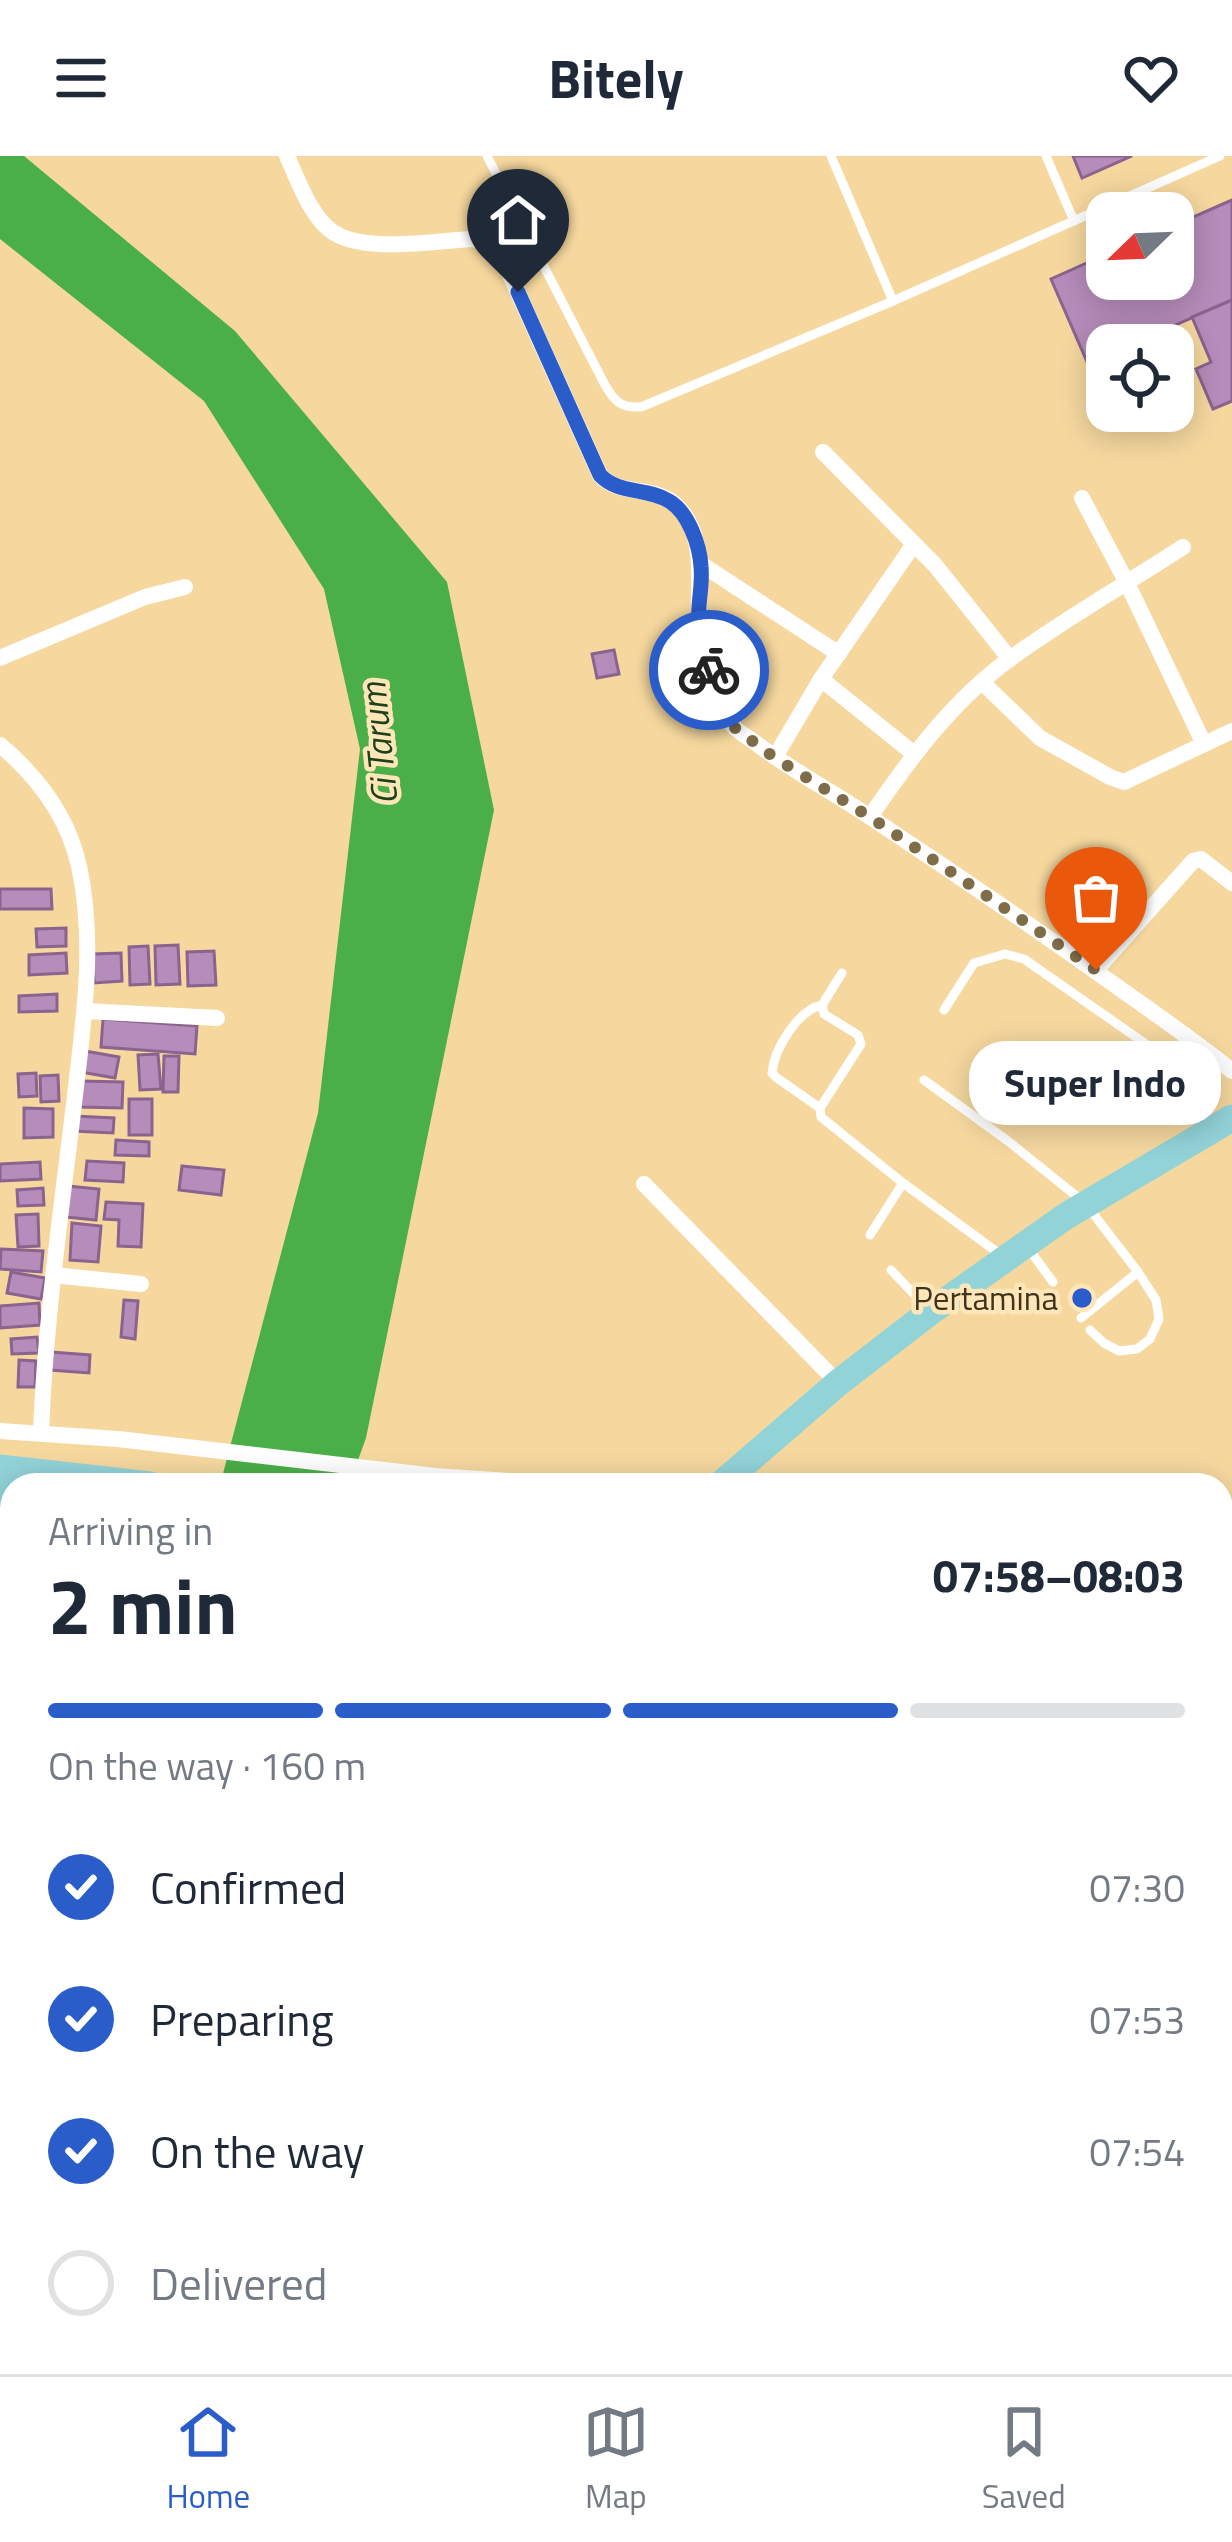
<!DOCTYPE html>
<meta charset="utf-8">
<style>
body{margin:0;font-family:"Titillium Web",sans-serif;background:#f2f2f3;color:#1f2937;height:100vh;display:flex;flex-direction:column;font-size:45px;white-space:nowrap}
*{box-sizing:border-box;margin:0}
p{font-size:39px;color:#747a83}
.icon{flex:none;width:66px;height:66px;fill:none;stroke:currentColor;stroke-width:2;stroke-linecap:round;stroke-linejoin:round}
.map{position:relative;flex:1;overflow:hidden}
.panel{position:absolute;left:0px;top:1317px;width:1233px;height:903px;display:flex;flex-direction:column;background:#fff;border-radius:36px 36px 0 0;box-shadow:0 6px 30px #0003}
.panel>*{flex:none}
.needle{width:78px;rotate:247deg}
.tools{position:absolute;left:1086px;top:36px;display:grid;gap:24px}
.tools a{display:grid;place-items:center;width:108px;height:108px;border-radius:24px;background:#fff;box-shadow:0 6px 30px #0003;font-size:60px}
.pin{position:absolute;display:grid;place-items:center;width:102px;height:102px;color:#fff;margin:-123px -51px;border-radius:50% 50% 50% 0;rotate:-45deg;box-shadow:0 0 12px #0007}
.pin .icon{rotate:45deg}
.courier{position:absolute;display:grid;place-items:center;width:120px;height:120px;margin:-60px;border:9px solid #2a5cca;border-radius:50%;background:#fff;color:#222;box-shadow:0 3px 15px #0007}
.bubble{position:absolute;height:84px;border-radius:36px;background:#fff;box-shadow:0 6px 30px #0003;font-size:39px;font-weight:700;line-height:84px;text-align:center}
.headline em{font-style:normal;font-weight:700}
.headline div{display:flex;flex-direction:column-reverse}
.headline{display:flex;align-items:center;justify-content:space-between;height:204px;padding:0 48px}
h1{font-size:78px;font-weight:700;line-height:90px}
.bar{display:grid;grid-template-columns:repeat(4,1fr);gap:18px 12px;align-content:center;height:144px;padding:0 48px}
.bar i{height:15px;border-radius:9px;background:#e0e1e3}
.bar .on{background:#2a5cca}
.bar p{grid-column:span 4}
ol{padding:0 48px;list-style:none}
li{display:flex;align-items:center;gap:36px;height:132px}
li p{margin-inline-start:auto}
li .icon{padding:12px;border-radius:50%;background:#2a5cca;color:#fff;stroke-width:4}
li:last-child{color:#747a83}
li i{width:66px;height:66px;border:6px solid #e0e1e3;border-radius:50%}
header{display:flex;justify-content:space-between;align-items:center;height:156px;padding:0 48px;background:#fff;font-size:54px;font-weight:700}
.tabs{display:flex;justify-content:space-around;align-items:center;height:168px;border-top:3px solid #e0e1e3;background:#fff;font-size:33px;color:#747a83}
.tabs a{display:grid;justify-items:center;gap:6px}
.tabs .on{color:#2a5cca}
.map>svg:first-child{display:block}
.water{fill:#4baf49}
.lines{fill:none;stroke-linecap:round;stroke-linejoin:round}
.stream{stroke:#4baf49;stroke-width:6}
.building{fill:#b68cba;stroke:#8a638e;stroke-width:3}
.lane{stroke:#fff;stroke-width:9}
.street{stroke:#fff;stroke-width:16}
.secondary{stroke:#c9e9ec;stroke-width:24}
.primary{stroke:#92d3d8;stroke-width:27}
.done{stroke:#7f6d4a;stroke-width:12;stroke-dasharray:0 21.6}
.route{stroke:#2a5cca;stroke-width:15}
.poi-dot{fill:#2a5cca;stroke:#fee6b9;stroke-width:4.5}
.labels{text-anchor:middle;dominant-baseline:central;stroke-width:9;stroke-linejoin:round;paint-order:stroke}
.poi-label{font-size:33px;fill:#3f331c;stroke:#fee6b9;text-anchor:end}
.water-label{font-size:36px;font-style:italic;fill:#1b421a;stroke:#fee6b9}
</style>
<header><svg class="icon" aria-label="menu" viewBox="0 0 24 24"><path d="M4 6h16M4 12h16M4 18h16"/></svg>Bitely<svg class="icon" aria-label="heart" viewBox="0 0 24 24"><path d="M12 20l-8-8c-3-5 5-10 8-4 3-6 11-1 8 4z"/></svg></header>
<div class="map">
<svg width="1232" height="2218" viewBox="0 0 1232 2218">
<rect width="100%" height="100%" fill="#f6d89f"/>
<g class="water">
<path d="M0 0H24L235 175 447 426 494 654 366 1282 349 1329H220L318 957 360 593 324 433 204 245 0 83Z"/>
<path d="M12 1889V2150L0 2177V1915Z"/>
</g>
<g class="lines">
<g class="stream">
<path d="M1221 2189 1232 2180"/>
<path d="M1191 2218 1200 2208"/>
</g>
</g>
<g class="building">
<path d="M1073 0H1132L1082 22Z"/>
<path d="M1232 44V144L1130 189H1107V199L1088 208 1051 123 1107 98V123H1173V70Z"/>
<path d="M1232 144V245L1213 253 1196 213 1211 206 1192 161Z"/>
<path d="M614 494 619 518 597 522 592 498Z"/>
<path d="M0 733H51L52 753H0Z"/>
<path d="M66 772V790L37 791 36 773Z"/>
<path d="M178 789 180 828 156 829 155 790Z"/>
<path d="M148 790 150 828 130 829 129 791Z"/>
<path d="M214 795 216 829 188 830 187 796Z"/>
<path d="M66 797 67 817 29 819V799Z"/>
<path d="M121 797 122 825 94 827 93 798Z"/>
<path d="M57 838V855L19 856V840Z"/>
<path d="M103 863 197 870 195 898 101 891Z"/>
<path d="M85 895 119 901 115 922 81 916Z"/>
<path d="M158 898 161 933 140 934 138 899Z"/>
<path d="M164 900H179L178 936H163Z"/>
<path d="M36 917 37 940 19 941 18 918Z"/>
<path d="M58 919 59 945 41 946 40 920Z"/>
<path d="M80 925 123 926 122 952 79 951Z"/>
<rect x="129" y="943" width="23" height="36"/>
<path d="M24 952 53 953V981L24 982Z"/>
<path d="M74 960 114 962 113 977 73 975Z"/>
<path d="M116 984 149 986V1000L115 999Z"/>
<path d="M87 1005 124 1007 123 1026 85 1024Z"/>
<path d="M40 1006 41 1023 0 1025V1008Z"/>
<path d="M182 1010 224 1014 221 1039 179 1034Z"/>
<path d="M68 1030 99 1033 96 1064 65 1061Z"/>
<path d="M43 1032 44 1049 18 1050 17 1034Z"/>
<path d="M106 1046 143 1048 141 1091 118 1090 119 1064 104 1063Z"/>
<path d="M38 1058 39 1090 18 1091 16 1059Z"/>
<path d="M72 1067 101 1070 98 1106 70 1104Z"/>
<path d="M1 1093 43 1095 41 1116 0 1113Z"/>
<path d="M11 1116 45 1122 41 1143 7 1137Z"/>
<path d="M124 1144 138 1145 135 1183 121 1181Z"/>
<path d="M39 1147 40 1169 0 1172V1150Z"/>
<path d="M37 1181 39 1197 12 1198 11 1183Z"/>
<path d="M51 1196 90 1199 89 1217 50 1214Z"/>
<path d="M19 1204 36 1205 35 1231H18Z"/>
</g>
<g class="lines">
<g class="lane">
<path d="M487 0 605 229C615 246 621 252 641 251L893 145 1220 0"/>
<path d="M831 0 893 145"/>
<path d="M1046 0 1074 65"/>
<path d="M842 817 822 849 824 858 858 879 861 888 820 952 821 961 903 1027 1001 1099"/>
<path d="M944 854 974 807 1005 798 1024 803 1166 902"/>
<path d="M924 924 1008 985 1085 1047 1138 1116 1156 1144 1159 1163 1150 1183 1137 1193 1119 1195 1104 1187 1090 1174"/>
<path d="M1103 945C1135 911 1158 904 1202 890"/>
<path d="M820 952 777 922 772 917C774 893 798 854 822 849"/>
<path d="M870 1079 903 1027"/>
<path d="M1028 1092 1053 1126"/>
<path d="M891 1114 927 1152"/>
<path d="M1081 1162 1138 1116"/>
</g>
<g class="street">
<path d="M287 0C298 24 309 57 330 74 360 98 434 85 472 83L487 85 498 92 600 319C620 341 653 329 675 348 707 378 698 423 699 461 699 489 712 542 729 565 735 575 748 581 757 588 794 616 835 637 873 663 959 720 1045 779 1129 839 1164 864 1199 888 1232 915"/>
<path d="M823 296 935 409 1010 503"/>
<path d="M1082 342 1127 427 1204 588"/>
<path d="M701 408 839 498"/>
<path d="M0 502 145 441 185 431"/>
<path d="M821 523 913 597"/>
<path d="M982 526 1040 582 1110 621 1124 626 1232 575"/>
<path d="M0 589C37 620 68 661 79 710 96 788 83 869 74 948 61 1057 45 1167 41 1277"/>
<path d="M775 601 821 523 914 388"/>
<path d="M870 661C910 602 953 544 1011 502 1066 462 1126 428 1183 391"/>
<path d="M1096 814 1193 705 1201 703 1232 727"/>
<path d="M85 855 217 862"/>
<path d="M644 1028 838 1227"/>
<path d="M53 1119 141 1128"/>
<path d="M0 1275 118 1283 435 1320 569 1329"/>
<path d="M689 1329 726 1324"/>
<path d="M0 1478 12 1450"/>
<path d="M712 2208 719 2218"/>
<path d="M435 2218 449 2208"/>
<path d="M581 2218 595 2208"/>
</g>
<path class="secondary" d="M197 2218 202 2208"/>
<g class="primary">
<path d="M0 1312 150 1329"/>
<path d="M720 1329 838 1227 930 1156 1066 1060 1232 962"/>
<path d="M0 1336 12 1338"/>
</g>
</g>
<g class="lines">
<path class="done" d="M709 514 713 533 730 568 775 602 870 661 1096 814"/>
<path class="route" d="M518 136 600 319C619 339 647 331 669 345 688 356 700 389 701 411 703 430 697 449 699 468 701 483 706 499 709 514"/>
</g>
<circle class="poi-dot" cx="1082" cy="1142" r="12"/>
<g class="labels">
<g class="poi-label">
<text x="1058" y="1142">Pertamina</text>
</g>
<g class="water-label">
<text transform="translate(378 588) rotate(-96)">Ci Tarum</text>
</g>
</g>
</svg>
<div class="tools">
<a><svg class="needle" viewBox="-14 -14 28 28"><path d="M0-13l5 13h-10z" fill="#e53935"/><path d="M0 13l5-13h-10z" fill="#747a83"/></svg></a>
<a><svg class="icon" aria-label="locate" viewBox="0 0 24 24"><circle cx="12" cy="12" r="6"/><path d="M12 2v4M12 18v4M2 12h4M18 12h4"/></svg></a>
</div>
<div class="pin" style="left:1096px;top:814px;background:#ea580c"><svg class="icon" aria-label="bag" viewBox="0 0 24 24"><path d="M5 8h14l-1 12H6zM9 8a3 3 0 0 1 6 0"/></svg></div>
<div class="pin" style="left:518px;top:136px;background:#1f2937"><svg class="icon" aria-label="home" viewBox="0 0 24 24"><path d="M3 11l9-7 9 7M6 9v11h12V9"/></svg></div>
<div class="courier" style="left:709px;top:514px"><svg class="icon" aria-label="bike" viewBox="0 0 24 24"><circle cx="6" cy="16" r="4"/><circle cx="18" cy="16" r="4"/><path d="M6 16l4-8h5l3 8M10 8l3 8H6M13 5h3"/></svg></div>
<div class="bubble" style="left:969px;top:885px;width:252px">Super Indo</div>
<section class="panel">
<div class="headline"><div><h1>2 min</h1><p>Arriving in</p></div><em>07:58–08:03</em></div>
<div class="bar"><i class="on"></i><i class="on"></i><i class="on"></i><i></i><p>On the way · 160 m</p></div>
<ol>
<li><svg class="icon" aria-label="check" viewBox="0 0 24 24"><path d="M5 12l5 5 9-10"/></svg>Confirmed<p>07:30</p></li>
<li><svg class="icon" aria-label="check" viewBox="0 0 24 24"><path d="M5 12l5 5 9-10"/></svg>Preparing<p>07:53</p></li>
<li><svg class="icon" aria-label="check" viewBox="0 0 24 24"><path d="M5 12l5 5 9-10"/></svg>On the way<p>07:54</p></li>
<li><i></i>Delivered</li>
</ol>
</section>
</div>
<nav class="tabs">
<a class="on"><svg class="icon" aria-label="home" viewBox="0 0 24 24"><path d="M3 11l9-7 9 7M6 9v11h12V9"/></svg>Home</a>
<a><svg class="icon" aria-label="map" viewBox="0 0 24 24"><path d="M3 6l6-2 6 2 6-2v14l-6 2-6-2-6 2zM9 4v14M15 6v14"/></svg>Map</a>
<a><svg class="icon" aria-label="saved" viewBox="0 0 24 24"><path d="M7 4h10v16l-5-4-5 4z"/></svg>Saved</a>
</nav>
